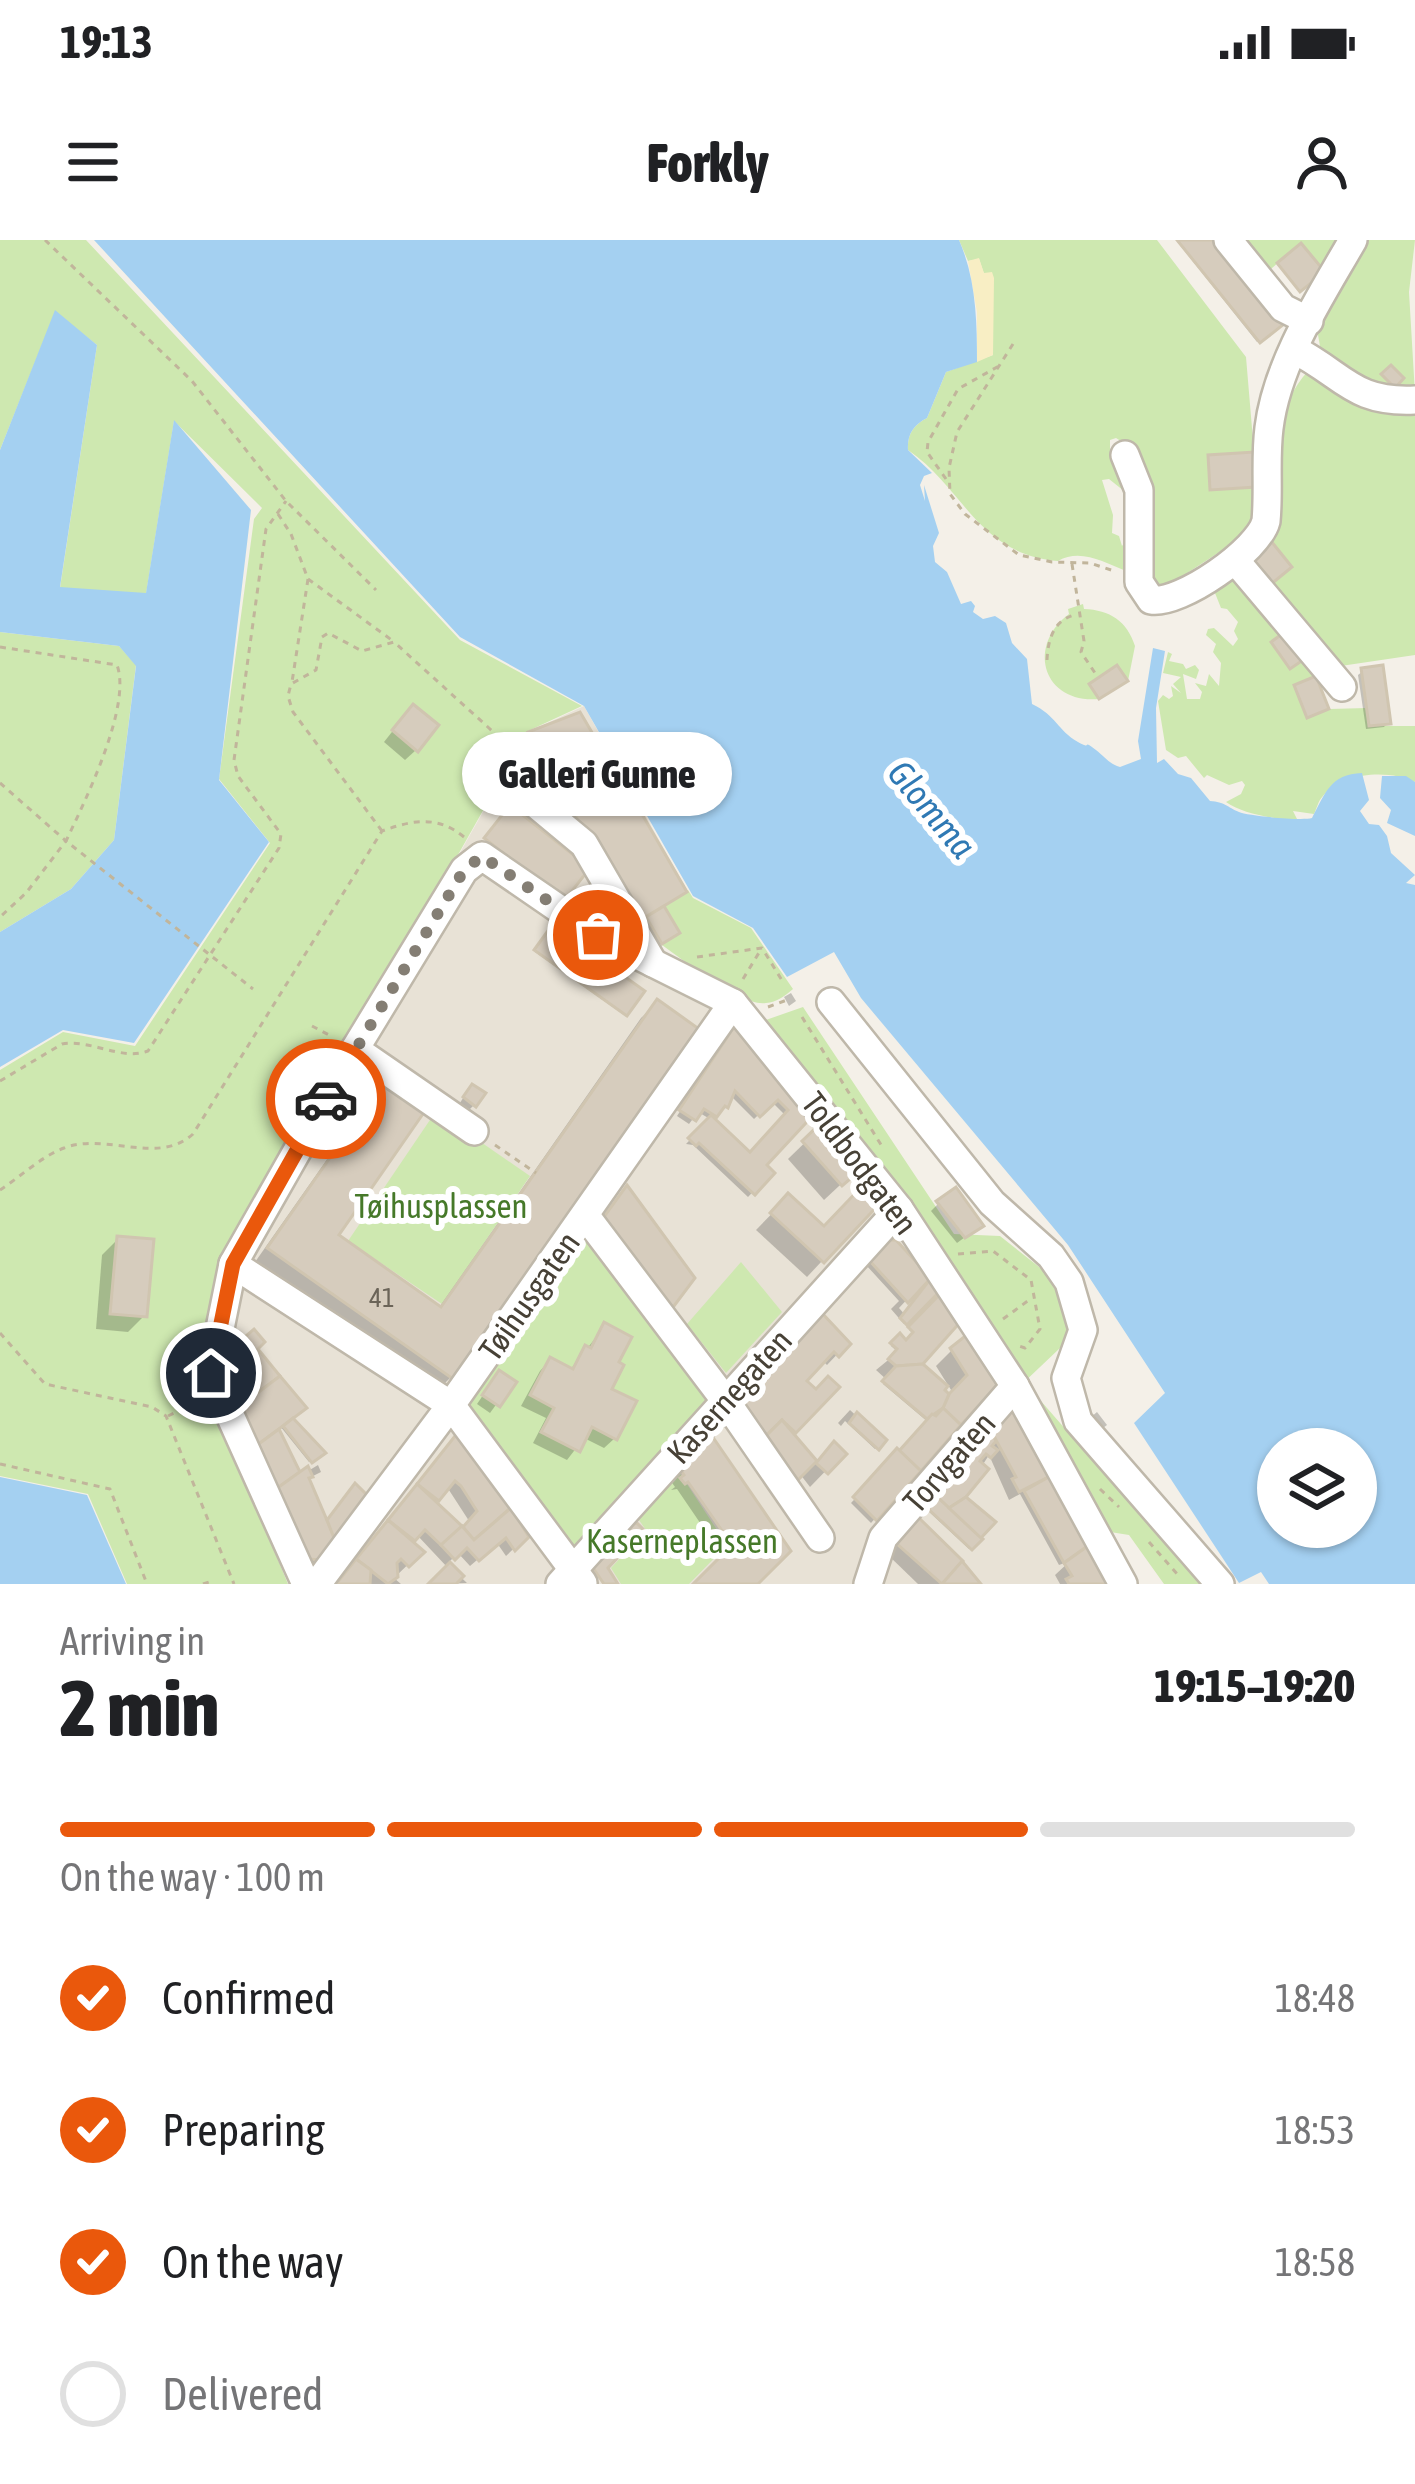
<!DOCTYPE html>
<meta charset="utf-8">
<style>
body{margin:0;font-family:"Asap Condensed",sans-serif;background:#f6f6f6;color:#202124;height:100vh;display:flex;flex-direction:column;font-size:45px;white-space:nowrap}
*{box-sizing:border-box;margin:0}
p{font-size:39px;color:#757577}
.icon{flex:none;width:66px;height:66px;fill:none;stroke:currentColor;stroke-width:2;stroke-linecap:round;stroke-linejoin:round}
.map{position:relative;height:1344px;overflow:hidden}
.drawer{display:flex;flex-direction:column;background:#fff;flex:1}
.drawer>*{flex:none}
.fabs{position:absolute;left:1257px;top:1188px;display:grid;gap:24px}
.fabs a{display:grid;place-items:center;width:120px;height:120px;border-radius:50%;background:#fff;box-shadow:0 3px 9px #0004;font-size:60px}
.pin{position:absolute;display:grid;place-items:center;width:102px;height:102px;color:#fff;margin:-51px;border:6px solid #fff;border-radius:50%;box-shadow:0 3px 12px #0007}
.courier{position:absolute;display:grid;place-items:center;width:120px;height:120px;margin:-60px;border:9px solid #ea580c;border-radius:50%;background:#fff;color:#222;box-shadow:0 3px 15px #0007}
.bubble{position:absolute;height:84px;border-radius:42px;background:#fff;box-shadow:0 3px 9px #0004;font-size:39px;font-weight:800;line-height:84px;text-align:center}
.overview em{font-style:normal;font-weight:800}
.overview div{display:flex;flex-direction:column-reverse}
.overview{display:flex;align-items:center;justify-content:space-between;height:204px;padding:0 60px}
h1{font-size:78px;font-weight:800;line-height:90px}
.bar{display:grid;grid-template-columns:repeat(4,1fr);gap:18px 12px;align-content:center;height:144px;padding:0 60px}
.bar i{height:15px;border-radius:9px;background:#e0e0e0}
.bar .current{background:#ea580c}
.bar p{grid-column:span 4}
ol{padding:0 60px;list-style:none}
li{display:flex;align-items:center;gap:36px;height:132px}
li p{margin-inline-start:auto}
li .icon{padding:12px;border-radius:50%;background:#ea580c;color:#fff;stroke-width:4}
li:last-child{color:#757577}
li i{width:66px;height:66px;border:6px solid #e0e0e0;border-radius:50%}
.status{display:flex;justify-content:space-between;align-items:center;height:84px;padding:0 60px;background:#fff;direction:ltr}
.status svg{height:33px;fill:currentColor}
header{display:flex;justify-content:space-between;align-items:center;height:156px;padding:0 60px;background:#fff;font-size:54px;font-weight:800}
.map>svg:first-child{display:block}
.residential{fill:#e8e2d6}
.green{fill:#cee8b0}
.sand{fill:#f8eec4}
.water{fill:#a4d0f1;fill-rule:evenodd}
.shadow{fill:#0003;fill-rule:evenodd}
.building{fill:#d6ccbd;stroke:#d0c5b0;stroke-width:3}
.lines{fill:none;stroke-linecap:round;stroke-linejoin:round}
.minor-casing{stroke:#bfb8aa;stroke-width:32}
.path{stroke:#c1b59b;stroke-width:3;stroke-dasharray:6 6;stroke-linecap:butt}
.minor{stroke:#fff;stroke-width:27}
.done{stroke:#847e74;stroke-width:12;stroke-dasharray:0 21.6}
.route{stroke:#ea580c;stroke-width:15}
.labels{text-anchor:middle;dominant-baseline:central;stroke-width:12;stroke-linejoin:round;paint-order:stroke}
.number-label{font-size:27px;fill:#6b6458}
.street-label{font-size:33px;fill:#474136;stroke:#fff}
.park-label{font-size:33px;fill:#467929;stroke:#fff}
.water-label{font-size:36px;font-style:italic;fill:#2f79b4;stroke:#fff}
</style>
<div class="status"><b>19:13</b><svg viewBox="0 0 49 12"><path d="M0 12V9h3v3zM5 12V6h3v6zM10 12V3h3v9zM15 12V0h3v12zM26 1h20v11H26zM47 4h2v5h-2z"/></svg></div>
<header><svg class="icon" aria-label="menu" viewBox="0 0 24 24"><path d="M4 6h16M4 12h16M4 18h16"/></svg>Forkly<svg class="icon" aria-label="person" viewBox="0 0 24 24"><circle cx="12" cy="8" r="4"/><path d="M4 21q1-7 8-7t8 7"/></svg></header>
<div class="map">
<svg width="1415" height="1344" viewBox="0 0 1415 1344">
<rect width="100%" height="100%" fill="#f4f0e8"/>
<path class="residential" d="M584 466 687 650 638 681 653 707 734 762 906 968 1132 1344H296L207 1141 230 1020 528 492Z"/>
<g class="green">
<path d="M0 0H86L460 400 582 466 528 491 229 1020 204 1141 288 1344H127L88 1254 0 1236V830L63 792 135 806 270 603 219 539 254 279 262 268 174 181 146 354 60 348 97 105 55 72 0 210Z"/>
<path d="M959 0H1157L1246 117 1254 212 1208 216 1210 250 1256 247 1255 289 1161 350 1152 351 1135 210 1116 198 1110 200V215L1129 255 1109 239 1102 240 1113 275 1112 293 1119 296 1122 306 1129 296 1126 331C1104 322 1080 308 1058 321 977 314 965 249 908 210 907 195 913 185 927 178L946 132 993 115 984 34 979 19 968 21Z"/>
<path d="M1238 0H1347L1325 32 1301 3 1264 35Z"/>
<path d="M1361 0H1415L1409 52 1415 154 1395 156 1322 118 1317 89Z"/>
<path d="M1308 131 1415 167V415L1334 427 1270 345 1292 327 1271 301C1269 246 1269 174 1308 131Z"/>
<path d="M1232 332 1286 391 1271 402 1290 429 1306 418 1316 436 1308 477 1329 469 1367 468 1370 486H1415V542C1391 530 1343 531 1323 556 1318 561 1317 568 1314 574L1293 571 1298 581C1276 579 1242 574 1226 562L1241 554 1245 545 1242 541 1229 545 1207 535 1204 538 1186 516 1178 518 1166 510 1158 461 1163 455 1169 459 1173 456 1171 446 1181 453 1173 444 1181 437 1163 433 1168 412 1172 414 1169 421 1183 424 1186 429 1195 425 1199 430 1196 439 1183 434 1187 459H1200L1202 452 1195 443 1206 446 1209 434 1219 446 1221 423 1213 412 1216 404 1206 395 1208 389 1214 388 1233 406 1238 399 1234 391 1238 382 1227 369 1221 368 1211 343Z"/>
<path d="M1083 364 1084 369C1110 370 1127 381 1135 406L1128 441 1090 444 1099 459C1043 464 1026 406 1069 374L1068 369Z"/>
<path d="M0 392 119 406 136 425 114 600 71 649 0 692Z"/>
<path d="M688 650 693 658 751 688 793 749C785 756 777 762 766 763 740 767 685 721 662 705L681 693 664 665Z"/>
<path d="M803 767 954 994 1000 996 1048 1034 1079 1090 1020 1146 763 781Z"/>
<path d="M436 871 530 936 442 1064 348 1001Z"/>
<path d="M587 983 718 1161 573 1319 455 1167Z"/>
<path d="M741 1022 782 1072 726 1133 687 1084Z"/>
<path d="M1027 1145 1200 1344H1164L1129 1295 1104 1291Z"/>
<path d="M679 1232 727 1305 689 1344H621L611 1328 646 1290 639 1280Z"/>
</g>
<path class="sand" d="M979 18 984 33 992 32 994 38 993 115 977 122V72L968 21Z"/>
<g class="water">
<path d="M94 0H959C976 39 977 80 977 122L946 132 927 178C913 185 907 195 908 210L932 233 924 236 920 245 925 261 924 245 939 293 933 306 935 322 947 332 961 364 971 361 975 366 973 372 983 379 995 376 1006 383 1012 403 1027 419 1032 464C1057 476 1057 490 1078 502 1094 511 1080 498 1096 510 1105 517 1108 523 1120 527L1141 519 1138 501 1153 408 1165 411 1156 468 1157 523 1164 519 1178 534 1191 538 1210 561C1225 562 1227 567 1239 572 1248 576 1302 581 1312 578 1325 554 1330 534 1362 533L1369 560 1360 571 1369 584 1379 585 1387 596 1391 613 1415 635 1406 643 1415 645V1344H1269L1261 1332 1239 1343 1134 1183 1165 1153 1068 1005 861 758 834 712 787 737 753 688 693 656 584 466 460 397ZM1278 1209H1356V1287H1278Z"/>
<path d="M55 70 97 105 60 347 146 353 174 180 251 270 219 540 269 602 134 803 63 790 0 827V692L71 649 114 600 136 426 119 406 0 392V210Z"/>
<path d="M1382 536H1406L1415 542V596L1387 583 1391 570 1380 558Z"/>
<path d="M0 1237 87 1255 126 1344H0Z"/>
</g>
<g class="shadow">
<path d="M1176 0H1213L1280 84 1257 102Z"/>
<path d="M1363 431 1388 482 1384 487 1366 489 1358 435Z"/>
<path d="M579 476 683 652 626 686 520 504 530 494Z"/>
<path d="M403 478 416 510 405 520 384 502Z"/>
<path d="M663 670 672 697 657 706 643 683Z"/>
<path d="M552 689 641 752 624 775 535 712Z"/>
<path d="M791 753 796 761 789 766 784 757Z"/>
<path d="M657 763 695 790 451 1137 435 1153 253 1025 368 861 383 846 335 996 438 1069 641 778Z"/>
<path d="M730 795 813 871 763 925 771 933 748 957 693 905 686 904 710 879 698 872 689 884 677 876ZM730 855 754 879 772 862 786 876 750 916 711 879 725 866Z"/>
<path d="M465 855 474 865 467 872 458 866Z"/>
<path d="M824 884 853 933 824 960 788 919Z"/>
<path d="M788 957 822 1021 807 1037 756 990Z"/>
<path d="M938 964 980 986 957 1003 931 971Z"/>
<path d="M118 999 144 1076 128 1092 96 1089 102 1015Z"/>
<path d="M886 1003 927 1038 899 1068 906 1076 941 1056 919 1124 940 1167 953 1153 936 1126 952 1110 1000 1138 871 1283 851 1263 928 1182 883 1144 887 1140 876 1130 898 1112 891 1106 900 1098 906 1104 915 1095 909 1090 934 1066 931 1063 904 1084 891 1069 899 1061 866 1025Z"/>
<path d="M821 1076 847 1104 827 1125 822 1120 803 1141 815 1153 836 1147 790 1194 816 1224 834 1206 842 1214 810 1247 800 1234 792 1242 759 1198Z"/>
<path d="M605 1086 615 1198 604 1208 584 1198 567 1220 533 1203 546 1178 521 1166 540 1131 550 1120 570 1130Z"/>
<path d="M254 1109 290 1179 322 1213 309 1222 280 1186 275 1189 298 1237 318 1225 321 1232 309 1238 326 1284 355 1247 318 1318 301 1334 215 1127Z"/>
<path d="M492 1142 512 1143 490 1173 477 1164Z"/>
<path d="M850 1170 883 1201 875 1209 845 1181 841 1186 838 1183Z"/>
<path d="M1017 1171 1110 1344H1060L1055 1335 1070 1321 1059 1325 1020 1254 1009 1260 989 1215 962 1257 992 1283 969 1309 926 1269 982 1202Z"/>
<path d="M1097 1172 1107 1185 1095 1194 1085 1182Z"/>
<path d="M710 1197 754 1344H697L724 1318 677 1249 671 1250 675 1247 670 1240Z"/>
<path d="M452 1202 507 1268 526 1297 506 1316 497 1303 470 1326 458 1313 447 1324 467 1343 431 1344 448 1328 417 1295 410 1303 421 1312 394 1338 401 1344H337ZM447 1247 471 1284 463 1291 435 1261Z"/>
<path d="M908 1291 978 1344H918L888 1315Z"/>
</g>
<g class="building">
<path d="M1177 0H1216L1284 84 1260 103Z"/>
<path d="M1301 3 1325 32 1300 52 1277 23Z"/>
<path d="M1391 125 1404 138 1395 148 1381 134Z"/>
<path d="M1254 212 1256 247 1210 250 1208 215Z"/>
<path d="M1271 301 1292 327 1270 345 1249 319Z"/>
<path d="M1286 391 1306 418 1290 429 1271 402Z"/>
<path d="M1117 425 1128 441 1099 459 1089 444Z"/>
<path d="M1383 425 1391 484 1369 486 1361 428Z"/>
<path d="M1316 436 1329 469 1307 478 1294 445Z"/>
<path d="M413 464 439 485 418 512 392 490Z"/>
<path d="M580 472 604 513 557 541 528 492Z"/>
<path d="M606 512 687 652 639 681 555 542Z"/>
<path d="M510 565 590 628 564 661 484 598Z"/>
<path d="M590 659 606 672 598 682 582 670Z"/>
<path d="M664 666 680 693 662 704 646 677Z"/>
<path d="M552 685 645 751 627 776 534 710Z"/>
<path d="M657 759 699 789 453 1139 267 1008 383 842 425 871 339 995 441 1067Z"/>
<path d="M734 787 817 871 767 925 775 933 755 955 699 903 696 906 688 898 711 875 750 912 788 870 778 860 760 877 735 851 728 868 725 866 717 877 704 869 696 881 679 870Z"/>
<path d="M472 844 486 853 476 867 463 857Z"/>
<path d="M824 880 856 934 842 946 802 901Z"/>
<path d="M866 942 884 959 824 1023 770 973 788 953 824 986Z"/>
<path d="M627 945 695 1038 671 1070 603 978Z"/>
<path d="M956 947 984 986 965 998 936 961Z"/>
<path d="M117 996 154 999 147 1077 110 1074Z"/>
<path d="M885 1000H896L931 1038 908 1063 868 1019Z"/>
<path d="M931 1038 942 1049 907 1085 900 1078Z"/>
<path d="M942 1052 963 1079 923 1124 896 1126 888 1119 897 1109 890 1103 900 1093 906 1100 913 1092 908 1087Z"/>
<path d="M821 1072 851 1104 839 1117 834 1112 807 1141 816 1149 828 1136 840 1147 796 1193 782 1180 765 1197 739 1162Z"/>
<path d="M604 1082 632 1097 619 1122 624 1125 612 1149 637 1161 617 1200 592 1187 580 1212 541 1192 554 1168 530 1155 550 1117 573 1129 585 1105 591 1108Z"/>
<path d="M254 1089 265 1102 258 1109 280 1136 239 1167 218 1120Z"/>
<path d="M973 1090 1004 1138 961 1185 943 1168 949 1154 967 1135 950 1108Z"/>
<path d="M923 1124 948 1146 945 1150 949 1154 943 1168 927 1179 882 1141 896 1126Z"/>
<path d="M499 1130 517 1142 500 1167 482 1155Z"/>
<path d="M280 1136 307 1168 256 1206 239 1167Z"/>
<path d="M1017 1166 1054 1234 1019 1252 1012 1239 1016 1237 990 1189Z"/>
<path d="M943 1168 961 1185 921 1231 899 1211 932 1174 936 1176Z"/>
<path d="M857 1172 887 1200 879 1210 849 1183Z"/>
<path d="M293 1178 326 1213 312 1223 283 1186Z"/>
<path d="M782 1180 817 1221 798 1240 765 1197Z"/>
<path d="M279 1189 300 1232 276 1249 256 1206Z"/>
<path d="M990 1189 996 1201 992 1206 998 1210 991 1218 986 1214 980 1221 989 1229 966 1257 949 1268 935 1255Z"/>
<path d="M459 1191 516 1263 474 1300 463 1287 477 1271 461 1246 455 1241 439 1261 417 1244Z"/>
<path d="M710 1193 791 1311 758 1344H693L732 1305 688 1242 685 1244 680 1238 684 1235 679 1228Z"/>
<path d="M834 1201 847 1214 828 1234 816 1223Z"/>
<path d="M897 1208 921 1231 877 1281 853 1257Z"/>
<path d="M308 1226 313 1237 309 1238 335 1299 320 1320 309 1319 276 1249Z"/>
<path d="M1054 1234 1092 1303 1064 1323 1024 1251Z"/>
<path d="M355 1243 367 1255 334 1298 327 1280Z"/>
<path d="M417 1244 462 1286 441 1305 425 1290 415 1301 388 1280Z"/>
<path d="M935 1255 983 1299 972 1310 925 1266Z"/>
<path d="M966 1257 996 1282 981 1298 949 1268Z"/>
<path d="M511 1268 529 1297 515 1311 506 1298 479 1321 467 1308 455 1320 441 1305 462 1286 474 1300Z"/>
<path d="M918 1277 963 1321 942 1344 896 1303Z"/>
<path d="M388 1280 425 1312 409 1327 401 1319 397 1323 398 1337 388 1344 356 1319Z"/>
<path d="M636 1282 644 1290 608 1328 618 1344H604L593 1328Z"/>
<path d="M1092 1303 1113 1344H1069L1066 1339 1072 1336 1064 1323Z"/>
<path d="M356 1319 371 1330 370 1344H336Z"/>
<path d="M962 1321 981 1344H942Z"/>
<path d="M450 1322 464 1336 456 1344H428Z"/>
</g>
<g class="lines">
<g class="minor-casing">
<g id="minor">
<path d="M1228 0 1283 68 1309 81"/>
<path d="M1295 110C1345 136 1353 163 1415 160"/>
<path d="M1125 215 1139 250V342L1151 360C1180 365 1259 310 1266 281 1269 250 1265 219 1269 188 1277 122 1321 56 1353 0"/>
<path d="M1235 320 1342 447"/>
<path d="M519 550 584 604 653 723"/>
<path d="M831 762 992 963 1051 1016 1069 1042 1083 1090 1066 1138 1078 1181 1220 1344"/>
<path d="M355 809 474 891"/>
<path d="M585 975 725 1160 820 1298"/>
<path d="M233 1024 451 1165 583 1343"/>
<path d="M306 1344 211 1133 233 1024 355 809 464 630 482 616 597 695 733 763 899 969 1015 1146 1123 1344"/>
<path d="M317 1344 451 1165 733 763"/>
<path d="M560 1344 899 969"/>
<path d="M868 1344 883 1298 1015 1146"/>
</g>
</g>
<g class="path">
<path d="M45 0 192 141 286 261 376 350"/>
<path d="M1013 104 957 192 949 228 950 254 965 274 1019 315 1052 322 1090 323 1114 331"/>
<path d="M946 239 927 212 928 202 958 149 999 126"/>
<path d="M278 274 291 294 308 339 292 442"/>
<path d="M1072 324 1084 401 1081 412 1095 433"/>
<path d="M308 339 393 401"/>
<path d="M0 407 117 425C132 466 85 561 66 601L253 749"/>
<path d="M1047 420C1048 400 1053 381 1074 375"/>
<path d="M530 528 546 518"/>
<path d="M0 543 66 601 26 653 0 677"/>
<path d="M382 591 293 472 288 456 291 444 316 430 322 397 328 393 362 411 394 402 500 498 514 525"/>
<path d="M697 717 762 708 783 742"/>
<path d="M743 739 760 711"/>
<path d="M768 767 787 760"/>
<path d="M802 777 883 908"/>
<path d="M312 786 331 796"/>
<path d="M0 841 62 804C91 799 121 821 148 811L279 608 281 594 238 536 234 520 266 289 286 261"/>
<path d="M495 905 536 933"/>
<path d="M0 950C20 937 42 916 64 908 106 892 158 926 193 894L382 591C413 580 437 575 464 597"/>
<path d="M958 1014 993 1011 1031 1040 1040 1089 1025 1108 1019 1106"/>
<path d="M1003 1079 1029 1060"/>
<path d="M0 1093 45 1144 152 1167 166 1176 234 1344"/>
<path d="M168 1176 197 1162"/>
<path d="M0 1224 110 1249 147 1344"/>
<path d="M1100 1249 1119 1267"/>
<path d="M1149 1302 1178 1335"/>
<path d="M203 1344 212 1341"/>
</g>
<use href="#minor" class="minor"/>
</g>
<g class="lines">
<path class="done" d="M326 859 464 630 482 616 598 695"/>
<path class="route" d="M211 1133 233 1024 326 859"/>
</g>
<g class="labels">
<g class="number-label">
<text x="382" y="1057">41</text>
</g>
<g class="street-label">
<text transform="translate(860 923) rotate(53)">Toldbodgaten</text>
<text transform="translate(529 1056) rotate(-55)">Tøihusgaten</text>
<text transform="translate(729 1156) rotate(-48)">Kasernegaten</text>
<text transform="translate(949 1222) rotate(-49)">Torvgaten</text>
</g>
<g class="park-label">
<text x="441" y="966">Tøihusplassen</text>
<text x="682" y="1301">Kaserneplassen</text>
</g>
<g class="water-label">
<text transform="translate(932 569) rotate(50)">Glomma</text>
</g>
</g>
</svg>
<div class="fabs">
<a><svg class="icon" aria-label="layers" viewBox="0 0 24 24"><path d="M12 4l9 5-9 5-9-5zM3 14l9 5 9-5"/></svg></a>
</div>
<div class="pin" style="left:598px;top:695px;background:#ea580c"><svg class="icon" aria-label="bag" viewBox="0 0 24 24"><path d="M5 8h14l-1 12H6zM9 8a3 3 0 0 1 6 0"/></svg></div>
<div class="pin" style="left:211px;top:1133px;background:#1f2937"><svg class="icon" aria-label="home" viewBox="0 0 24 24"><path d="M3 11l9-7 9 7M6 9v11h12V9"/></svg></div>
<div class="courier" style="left:326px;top:859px"><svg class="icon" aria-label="car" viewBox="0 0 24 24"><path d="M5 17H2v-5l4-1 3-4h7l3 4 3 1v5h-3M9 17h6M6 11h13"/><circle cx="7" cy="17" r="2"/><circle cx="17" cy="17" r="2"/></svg></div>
<div class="bubble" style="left:462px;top:492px;width:270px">Galleri Gunne</div>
</div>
<section class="drawer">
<div class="overview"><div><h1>2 min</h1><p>Arriving in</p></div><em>19:15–19:20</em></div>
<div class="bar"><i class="current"></i><i class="current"></i><i class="current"></i><i></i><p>On the way · 100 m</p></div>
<ol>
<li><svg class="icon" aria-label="check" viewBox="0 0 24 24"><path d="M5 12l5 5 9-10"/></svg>Confirmed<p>18:48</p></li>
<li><svg class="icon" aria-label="check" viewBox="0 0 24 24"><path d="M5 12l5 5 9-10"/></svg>Preparing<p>18:53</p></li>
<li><svg class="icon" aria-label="check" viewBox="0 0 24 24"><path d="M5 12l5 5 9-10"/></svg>On the way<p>18:58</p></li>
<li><i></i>Delivered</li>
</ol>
</section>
